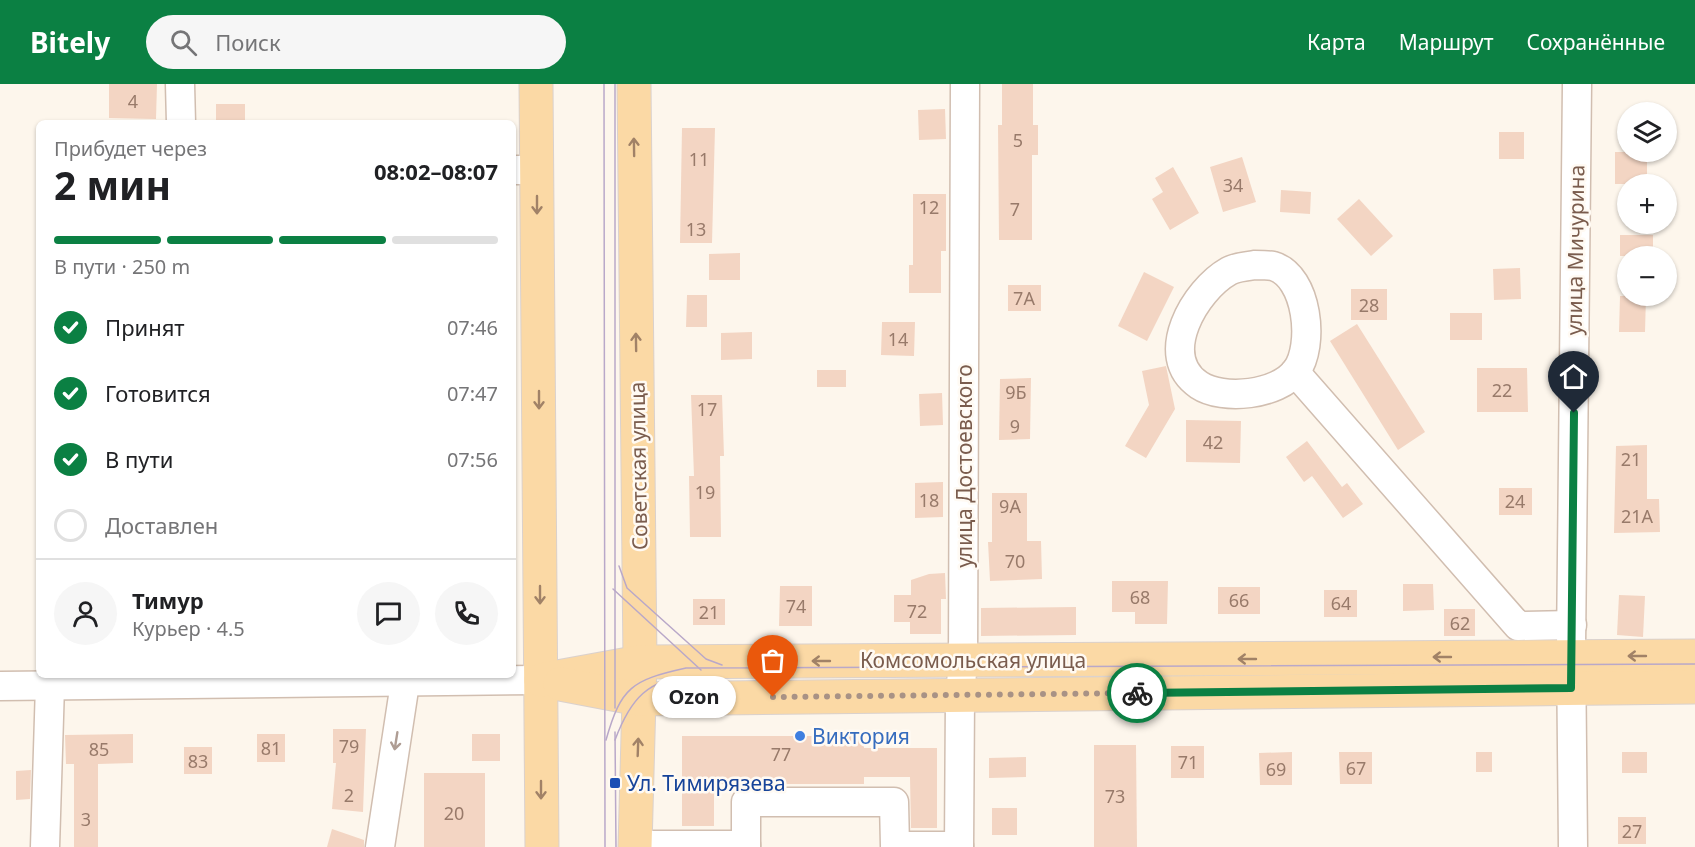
<!DOCTYPE html>
<html lang="ru">
<meta charset="utf-8">
<style>
body{margin:0;font-family:"Noto Sans",sans-serif;background:#f6f6f6;color:#202124;height:100vh;display:flex;flex-direction:column;font-size:22px;white-space:nowrap}
*{box-sizing:border-box;margin:0}
p{font-size:20px;color:#757577}
.icon{flex:none;width:33px;height:33px;fill:none;stroke:currentColor;stroke-width:2;stroke-linecap:round;stroke-linejoin:round}
.map{position:relative;flex:1;overflow:hidden}
.sheet{position:absolute;left:36px;top:36px;width:480px;height:558px;display:flex;flex-direction:column;background:#fff;border-radius:9px;box-shadow:0 2px 4px #0004}
.sheet>*{flex:none}
.controls{position:absolute;left:1617px;top:18px;display:grid;gap:12px}
.controls a{display:grid;place-items:center;width:60px;height:60px;border-radius:50%;background:#fff;box-shadow:0 2px 4px #0004;font-size:30px}
.pin{position:absolute;display:grid;place-items:center;width:51px;height:51px;color:#fff;margin:-62px -26px;border-radius:50% 50% 50% 0;rotate:-45deg;box-shadow:0 0 6px #0007}
.pin .icon{rotate:45deg}
.courier{position:absolute;display:grid;place-items:center;width:60px;height:60px;margin:-30px;border:4px solid #0b8043;border-radius:50%;background:#fff;color:#222;box-shadow:0 2px 8px #0007}
.bubble{position:absolute;height:42px;border-radius:21px;background:#fff;box-shadow:0 2px 4px #0004;font-size:20px;font-weight:700;line-height:42px;text-align:center}
.overview em{font-style:normal;font-weight:700}
.overview div{display:flex;flex-direction:column-reverse}
.overview{display:flex;align-items:center;justify-content:space-between;height:102px;padding:0 18px}
h1{font-size:39px;font-weight:700;line-height:45px}
.bar{display:grid;grid-template-columns:repeat(4,1fr);gap:9px 6px;align-content:center;height:72px;padding:0 18px}
.bar i{height:8px;border-radius:4px;background:#e0e0e0}
.bar .current{background:#0b8043}
.bar p{grid-column:span 4}
.line{display:flex;align-items:center;gap:15px;padding:0 18px;border-top:2px solid #e0e0e0}
.line div{flex:1}
.round{display:grid;place-items:center;flex:none;width:63px;height:63px;border-radius:32px;background:#f6f6f6}
ol{padding:0 18px;list-style:none}
li{display:flex;align-items:center;gap:18px;height:66px}
li p{margin-inline-start:auto}
li .icon{padding:6px;border-radius:50%;background:#0b8043;color:#fff;stroke-width:4}
li:last-child{color:#757577}
li i{width:33px;height:33px;border:3px solid #e0e0e0;border-radius:50%}
header{display:flex;align-items:center;gap:36px;box-sizing:border-box;height:84px;padding:0 30px;background:#0b8043;color:#fff}
header strong{font-size:28px}
nav{display:flex;gap:33px;margin-inline-start:auto;font-size:21px}
.search{width:420px;height:54px;background:#f6f6f6;display:flex;align-items:center;gap:15px;box-sizing:border-box;padding:0 21px;border-radius:33px;color:#757577;font-size:22px}
.map>svg:first-child{display:block}
.building{fill:#f3d5c3}
.lines{fill:none;stroke-linecap:round;stroke-linejoin:round}
.minor-casing{stroke:#d1beb0;stroke-width:31}
.major-casing{stroke:#dad1cd;stroke-width:35}
.minor{stroke:#fff;stroke-width:28}
.major{stroke:#fbd9a5;stroke-width:33}
.tram{stroke:#b9a8c9;stroke-width:1.5}
.oneway{stroke:#a18267}
.oneway2{stroke:#af9d94}
.done{stroke:#a89285;stroke-width:6;stroke-dasharray:0 10.8}
.route{stroke:#0b8043;stroke-width:8}
.shop-dot{fill:#3f7fe0;stroke:#fffaf3;stroke-width:2}
.transit-dot{fill:#1a4fb4;stroke:#fffaf3;stroke-width:2}
.labels{text-anchor:middle;dominant-baseline:central;stroke-width:5;stroke-linejoin:round;paint-order:stroke}
.number-label{font-size:18px;fill:#987a6a}
.street-label{font-size:21px;fill:#7a5c4d;stroke:#fffaf3}
.shop-label{font-size:21px;fill:#366cbe;stroke:#fffaf3;text-anchor:start}
.transit-label{font-size:21px;fill:#164399;stroke:#fffaf3;text-anchor:start}
</style>
<header>
<strong>Bitely</strong>
<div class="search"><svg class="icon" aria-label="search" viewBox="0 0 24 24"><circle cx="10" cy="10" r="6"/><path d="M15 15l6 6"/></svg>Поиск</div>
<nav><a>Карта</a><a>Маршрут</a><a>Сохранённые</a></nav>
</header>
<div class="map">
<svg width="1695" height="763" viewBox="0 0 1695 763">
<rect width="100%" height="100%" fill="#fdf6ec"/>
<g class="building">
<path d="M109 0H157L156 35 109 34Z"/>
<path d="M1002 0H1033V41H1038V71H1032V156H999L998 41H1002Z"/>
<rect x="216" y="20" width="29" height="19"/>
<path d="M945 25 946 55 919 56 918 26Z"/>
<path d="M682 44H715L712 159H680Z"/>
<rect x="1499" y="48" width="25" height="27"/>
<rect x="1615" y="68" width="32" height="32"/>
<path d="M1242 73 1256 118 1223 128 1210 83Z"/>
<path d="M1173 83 1199 129 1170 146 1152 115 1163 108 1155 94Z"/>
<path d="M1281 106 1311 108 1310 130 1280 128Z"/>
<path d="M913 110H946V167H941V209H909V181H913Z"/>
<path d="M1359 115 1393 152 1371 172 1337 135Z"/>
<rect x="1620" y="151" width="33" height="21"/>
<path d="M740 169V196H709V170Z"/>
<path d="M1520 184 1521 215 1494 216 1493 185Z"/>
<path d="M1144 188 1174 203 1147 257 1118 242Z"/>
<rect x="1008" y="201" width="33" height="26"/>
<rect x="1351" y="205" width="36" height="31"/>
<path d="M687 211H707V243H686Z"/>
<path d="M1620 212H1646L1645 248H1619Z"/>
<rect x="1450" y="229" width="32" height="27"/>
<path d="M882 238H915L914 272 881 271Z"/>
<path d="M1357 240 1425 348 1398 366 1330 257Z"/>
<path d="M752 248V275L721 276V249Z"/>
<path d="M1166 282 1175 325 1146 374 1125 362 1149 321 1142 287Z"/>
<path d="M1477 284H1527L1528 328H1477Z"/>
<rect x="817" y="286" width="29" height="17"/>
<path d="M1031 294 1030 355 999 356 1000 295Z"/>
<path d="M942 309 943 341 920 342 919 310Z"/>
<path d="M691 311H722L724 372H720L721 453H690L689 392H694Z"/>
<path d="M1186 336 1241 337 1240 379 1186 378Z"/>
<path d="M1307 357 1342 403 1347 399 1363 420 1343 434 1312 392 1304 398 1286 373Z"/>
<path d="M1647 361V415H1659L1660 448 1614 449 1616 362Z"/>
<path d="M943 398V433L915 434V399Z"/>
<rect x="1499" y="404" width="33" height="27"/>
<path d="M992 409H1027V457H1041L1042 495 990 497 988 458H992Z"/>
<path d="M945 489 946 515H941V550H910V538H894V511H911V496L929 490Z"/>
<path d="M1112 497H1168L1167 540H1135V528H1112Z"/>
<path d="M1403 500H1433L1434 526 1403 527Z"/>
<path d="M780 502H812V542H779Z"/>
<rect x="1218" y="503" width="42" height="27"/>
<rect x="1324" y="506" width="33" height="27"/>
<path d="M1619 511 1645 512 1643 553 1617 551Z"/>
<rect x="693" y="515" width="32" height="26"/>
<path d="M1076 523V551L981 552V524Z"/>
<rect x="1444" y="525" width="31" height="27"/>
<path d="M333 645H366L363 728 332 725 336 679H333Z"/>
<path d="M133 650V679L98 680V763H74V680H66L65 651Z"/>
<rect x="257" y="650" width="28" height="28"/>
<rect x="472" y="650" width="28" height="27"/>
<path d="M682 652H864V664H937V744H911L910 693H864V700H714V742H682Z"/>
<path d="M1094 661H1136L1137 763H1094Z"/>
<rect x="1171" y="662" width="33" height="32"/>
<rect x="184" y="663" width="28" height="27"/>
<path d="M1292 668V701H1260L1259 669Z"/>
<path d="M1339 668H1372V700H1340Z"/>
<rect x="1476" y="668" width="16" height="20"/>
<rect x="1622" y="668" width="25" height="21"/>
<path d="M1026 673V693L989 694V674Z"/>
<path d="M31 686 30 715 16 716V687Z"/>
<rect x="424" y="689" width="61" height="74"/>
<rect x="992" y="724" width="25" height="27"/>
<rect x="1618" y="733" width="28" height="27"/>
<path d="M332 745 364 756V763H327Z"/>
</g>
<g class="lines">
<g class="minor-casing">
<g id="minor">
<path d="M180 0 181 39"/>
<path d="M513 86H537"/>
<path d="M1255 181C1261 181 1268 181 1273 182 1308 192 1315 262 1296 287 1278 311 1223 317 1199 301 1156 272 1195 206 1229 187 1236 183 1247 182 1255 181Z"/>
<path d="M1295 288 1518 542 1572 541"/>
<path d="M0 602 541 596"/>
<path d="M635 761H746V763"/>
<path d="M746 761V718H894L895 762H959"/>
<path d="M45 763 50 601"/>
<path d="M380 763 405 599"/>
<path d="M959 763 960 612 963 577 965 0"/>
<path d="M1573 763 1571 564 1577 0"/>
</g>
</g>
<g class="major-casing">
<g id="major">
<path d="M536 0 542 763"/>
<path d="M634 0 640 578 635 763"/>
<path d="M541 596 640 578 1695 572"/>
<path d="M560 600 639 615 1695 603"/>
</g>
</g>
<use href="#minor" class="minor"/>
<use href="#major" class="major"/>
<g class="tram">
<path d="M604 0 605 763"/>
<path d="M615 0V624"/>
<path d="M619 482 627 504 706 575 722 581"/>
<path d="M613 505 701 586"/>
<path d="M615 648 616 763"/>
<path d="M606 656C621 603 632 596 686 584L1695 580"/>
<path d="M615 656C630 616 648 593 694 593"/>
</g>
</g>
<defs><path id="oneway-shaft" d="M-6 0H5M1.5-3L5.5 0L1.5 3" fill="none" stroke-width="1.6" stroke-linecap="round" stroke-linejoin="round" transform="scale(1.5)"/></defs>
<g class="oneway">
<use href="#oneway-shaft" transform="translate(634 63) rotate(-91)"/>
<use href="#oneway-shaft" transform="translate(537 121) rotate(90)"/>
<use href="#oneway-shaft" transform="translate(636 258) rotate(-91)"/>
<use href="#oneway-shaft" transform="translate(539 316) rotate(90)"/>
<use href="#oneway-shaft" transform="translate(540 511) rotate(90)"/>
<use href="#oneway-shaft" transform="translate(1637 572) rotate(180)"/>
<use href="#oneway-shaft" transform="translate(1442 573) rotate(180)"/>
<use href="#oneway-shaft" transform="translate(1247 575) rotate(180)"/>
<use href="#oneway-shaft" transform="translate(821 577) rotate(180)"/>
<use href="#oneway-shaft" transform="translate(638 663) rotate(-88)"/>
<use href="#oneway-shaft" transform="translate(541 706) rotate(90)"/>
</g>
<use class="oneway2" href="#oneway-shaft" transform="translate(396 657) rotate(99)"/>
<g class="lines">
<path class="done" d="M773 613 1137 609"/>
<path class="route" d="M1137 609 1571 604 1574 329"/>
</g>
<circle class="shop-dot" cx="800" cy="652" r="6"/>
<rect class="transit-dot" x="609" y="693" width="12" height="12" rx="3"/>
<g class="labels">
<g class="number-label">
<text x="133" y="17">4</text>
<text x="1018" y="56">5</text>
<text x="699" y="75">11</text>
<text x="1233" y="101">34</text>
<text x="929" y="123">12</text>
<text x="1015" y="125">7</text>
<text x="696" y="145">13</text>
<text x="1024" y="214">7А</text>
<text x="1369" y="221">28</text>
<text x="898" y="255">14</text>
<text x="1502" y="306">22</text>
<text x="1016" y="308">9Б</text>
<text x="707" y="325">17</text>
<text x="1015" y="342">9</text>
<text x="1213" y="358">42</text>
<text x="1631" y="375">21</text>
<text x="705" y="408">19</text>
<text x="929" y="416">18</text>
<text x="1515" y="417">24</text>
<text x="1010" y="422">9А</text>
<text x="1637" y="432">21А</text>
<text x="1015" y="477">70</text>
<text x="1140" y="513">68</text>
<text x="1239" y="516">66</text>
<text x="1341" y="519">64</text>
<text x="796" y="522">74</text>
<text x="917" y="527">72</text>
<text x="709" y="528">21</text>
<text x="1460" y="539">62</text>
<text x="349" y="662">79</text>
<text x="271" y="664">81</text>
<text x="99" y="665">85</text>
<text x="781" y="670">77</text>
<text x="198" y="677">83</text>
<text x="1188" y="678">71</text>
<text x="1356" y="684">67</text>
<text x="1276" y="685">69</text>
<text x="349" y="711">2</text>
<text x="1115" y="712">73</text>
<text x="454" y="729">20</text>
<text x="86" y="735">3</text>
<text x="1632" y="747">27</text>
</g>
<g class="street-label">
<text transform="translate(1575 166) rotate(-89)">улица Мичурина</text>
<text transform="translate(638 382) rotate(-91)">Советская улица</text>
<text transform="translate(964 382) rotate(-90)">улица Достоевского</text>
<text x="973" y="576">Комсомольская улица</text>
</g>
<g class="shop-label">
<text x="812" y="652">Виктория</text>
</g>
<g class="transit-label">
<text x="627" y="699">Ул. Тимирязева</text>
</g>
</g>
</svg>
<div class="controls">
<a><svg class="icon" aria-label="layers" viewBox="0 0 24 24"><path d="M12 4l9 5-9 5-9-5zM3 14l9 5 9-5"/></svg></a>
<a>+</a>
<a>−</a>
</div>
<div class="pin" style="left:773px;top:613px;background:#ea580c"><svg class="icon" aria-label="bag" viewBox="0 0 24 24"><path d="M5 8h14l-1 12H6zM9 8a3 3 0 0 1 6 0"/></svg></div>
<div class="pin" style="left:1574px;top:329px;background:#1f2937"><svg class="icon" aria-label="home" viewBox="0 0 24 24"><path d="M3 11l9-7 9 7M6 9v11h12V9"/></svg></div>
<div class="courier" style="left:1137px;top:609px"><svg class="icon" aria-label="bike" viewBox="0 0 24 24"><circle cx="6" cy="16" r="4"/><circle cx="18" cy="16" r="4"/><path d="M6 16l4-8h5l3 8M10 8l3 8H6M13 5h3"/></svg></div>
<div class="bubble" style="left:652px;top:592px;width:84px">Ozon</div>
<section class="sheet">
<div class="overview"><div><h1>2 мин</h1><p>Прибудет через</p></div><em>08:02–08:07</em></div>
<div class="bar"><i class="current"></i><i class="current"></i><i class="current"></i><i></i><p>В пути · 250 m</p></div>
<ol>
<li><svg class="icon" aria-label="check" viewBox="0 0 24 24"><path d="M5 12l5 5 9-10"/></svg>Принят<p>07:46</p></li>
<li><svg class="icon" aria-label="check" viewBox="0 0 24 24"><path d="M5 12l5 5 9-10"/></svg>Готовится<p>07:47</p></li>
<li><svg class="icon" aria-label="check" viewBox="0 0 24 24"><path d="M5 12l5 5 9-10"/></svg>В пути<p>07:56</p></li>
<li><i></i>Доставлен</li>
</ol>
<div class="line" style="height:108px"><a class="round"><svg class="icon" aria-label="person" viewBox="0 0 24 24"><circle cx="12" cy="8" r="4"/><path d="M4 21q1-7 8-7t8 7"/></svg></a><div><b>Тимур</b><p>Курьер · 4.5</p></div><a class="round"><svg class="icon" aria-label="chat" viewBox="0 0 24 24"><path d="M4 5h16v11H9l-5 4z"/></svg></a><a class="round"><svg class="icon" aria-label="phone" viewBox="0 0 24 24"><path d="M5 4h4l2 5-3 2q2 4 5 5l2-3 5 2v4C11 20 4 13 5 4z"/></svg></a></div>
</section>
</div>
